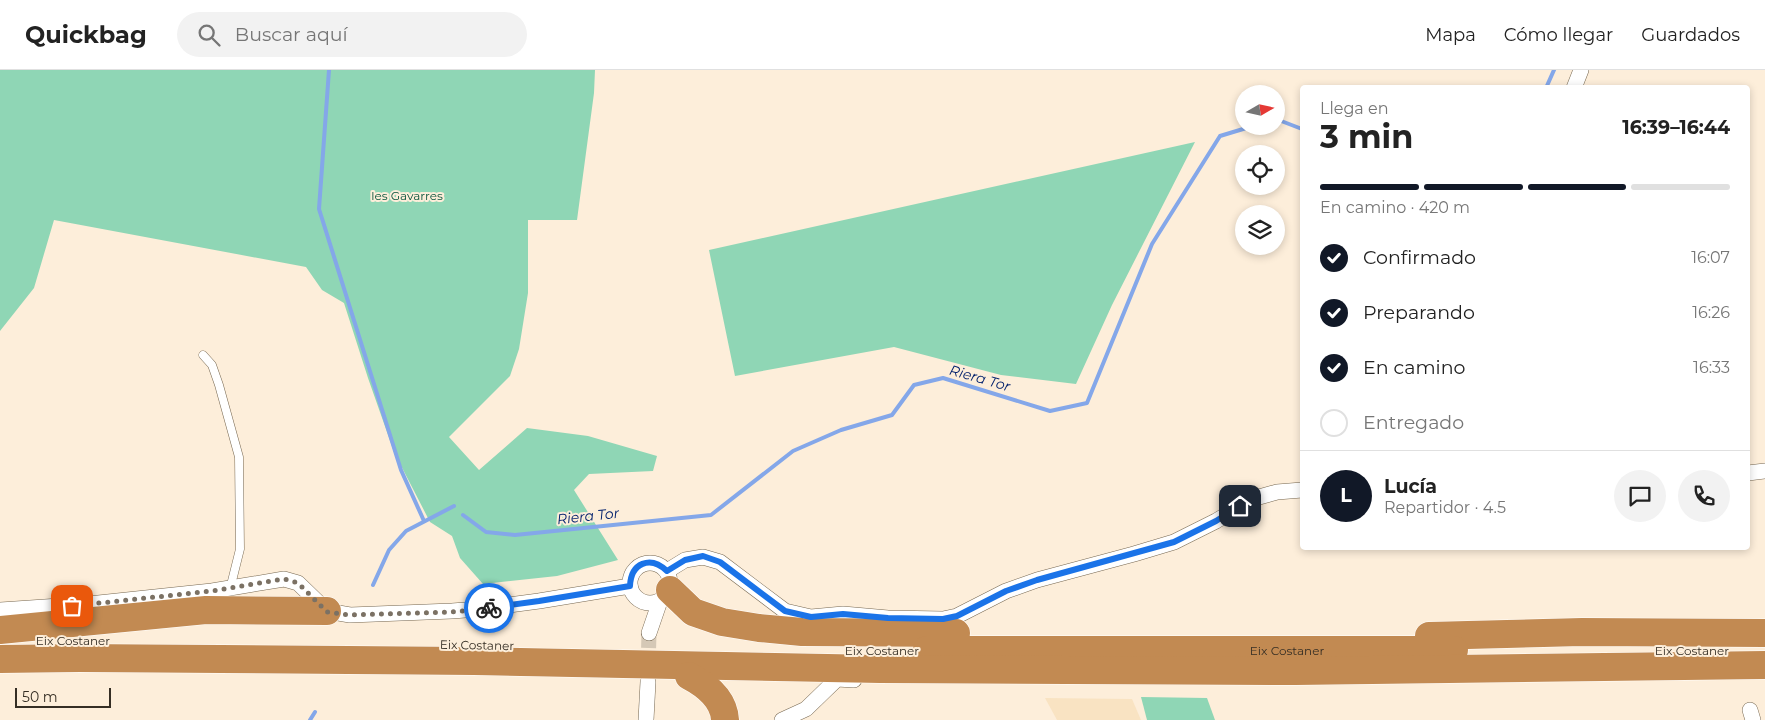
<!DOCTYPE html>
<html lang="es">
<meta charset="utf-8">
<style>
body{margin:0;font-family:Montserrat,sans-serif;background:#f2f2f2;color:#222;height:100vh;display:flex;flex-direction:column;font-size:19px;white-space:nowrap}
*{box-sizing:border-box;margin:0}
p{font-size:16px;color:#767676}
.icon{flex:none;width:28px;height:28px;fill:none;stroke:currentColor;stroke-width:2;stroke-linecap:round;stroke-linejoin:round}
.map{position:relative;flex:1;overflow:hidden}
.side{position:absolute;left:1300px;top:15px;width:450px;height:465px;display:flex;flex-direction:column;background:#fff;border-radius:5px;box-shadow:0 2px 8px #0003}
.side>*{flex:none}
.needle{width:32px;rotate:81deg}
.buttons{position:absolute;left:1235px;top:15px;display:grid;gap:10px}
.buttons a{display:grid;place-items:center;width:50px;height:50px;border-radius:50%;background:#fff;box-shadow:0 2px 8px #0003;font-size:25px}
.scale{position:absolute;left:15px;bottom:12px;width:96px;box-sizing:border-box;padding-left:5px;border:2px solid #352e24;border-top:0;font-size:14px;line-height:18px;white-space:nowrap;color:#352e24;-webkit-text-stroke:4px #fdeeda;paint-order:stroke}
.pin{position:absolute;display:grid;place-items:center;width:42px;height:42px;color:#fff;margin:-21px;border-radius:10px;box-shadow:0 2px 8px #0006}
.courier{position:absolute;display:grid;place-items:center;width:50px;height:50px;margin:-25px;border:4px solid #1a73e8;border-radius:50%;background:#fff;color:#222;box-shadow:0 1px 6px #0007}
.head em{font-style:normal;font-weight:700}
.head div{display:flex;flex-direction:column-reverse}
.head{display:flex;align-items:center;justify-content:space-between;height:85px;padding:0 20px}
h1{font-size:32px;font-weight:700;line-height:38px}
.bar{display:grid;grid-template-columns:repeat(4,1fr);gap:8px 5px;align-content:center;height:60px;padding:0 20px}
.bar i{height:6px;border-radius:4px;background:#e0e0e0}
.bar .selected{background:#111827}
.bar p{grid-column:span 4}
.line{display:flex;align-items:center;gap:12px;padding:0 20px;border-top:1px solid #e0e0e0}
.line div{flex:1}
.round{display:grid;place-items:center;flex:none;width:52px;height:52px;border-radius:26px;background:#f2f2f2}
ol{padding:0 20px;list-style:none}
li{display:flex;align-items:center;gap:15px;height:55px}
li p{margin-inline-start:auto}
li .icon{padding:5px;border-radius:50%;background:#111827;color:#fff;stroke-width:4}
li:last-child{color:#767676}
li i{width:28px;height:28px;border:2px solid #e0e0e0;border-radius:50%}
header{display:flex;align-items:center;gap:30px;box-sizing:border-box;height:70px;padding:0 25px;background:#fff;border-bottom:1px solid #e0e0e0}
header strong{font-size:24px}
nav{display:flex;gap:28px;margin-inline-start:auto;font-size:18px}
.search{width:350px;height:45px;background:#f2f2f2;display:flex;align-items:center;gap:12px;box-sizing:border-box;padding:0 18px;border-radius:28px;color:#767676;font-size:19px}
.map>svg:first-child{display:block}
.built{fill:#f9e3c2}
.green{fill:#8fd6b5}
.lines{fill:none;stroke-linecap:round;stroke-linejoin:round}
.stream{stroke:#84a7e9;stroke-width:4}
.minor-tunnel{stroke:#d5c8b6;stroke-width:15;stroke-dasharray:15 8;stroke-linecap:butt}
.service-casing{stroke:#776851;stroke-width:9}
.minor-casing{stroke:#776851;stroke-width:16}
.motorway-casing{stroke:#fff;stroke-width:29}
.service{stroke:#fff;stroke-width:8}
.minor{stroke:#fff;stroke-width:15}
.motorway{stroke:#c28a52;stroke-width:28}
.done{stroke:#7b7164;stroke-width:5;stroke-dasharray:0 9}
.route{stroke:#1a73e8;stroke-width:6}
.labels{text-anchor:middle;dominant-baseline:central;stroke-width:4;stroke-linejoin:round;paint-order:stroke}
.park-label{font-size:12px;fill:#08543b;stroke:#fdeeda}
.street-label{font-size:12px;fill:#352e24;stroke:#fdeeda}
.water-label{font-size:14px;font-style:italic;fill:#03216d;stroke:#fdeeda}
</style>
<header>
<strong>Quickbag</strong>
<div class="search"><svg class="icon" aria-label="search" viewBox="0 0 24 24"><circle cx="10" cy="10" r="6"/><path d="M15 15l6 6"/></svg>Buscar aquí</div>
<nav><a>Mapa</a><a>Cómo llegar</a><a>Guardados</a></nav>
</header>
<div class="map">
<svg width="1765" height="650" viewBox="0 0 1765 650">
<rect width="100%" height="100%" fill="#fdeeda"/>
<path class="built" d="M1045 628 1132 629 1141 650H1057Z"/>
<g class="green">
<path d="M0 0H595L594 23 577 150H528V223L519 279 510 306 449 367 479 400 527 358 588 366 657 386 653 401 589 404 574 420 618 490 557 506 483 514 460 488 452 466 430 452 394 382 368 308 344 233 322 220 306 197 54 150 34 218 0 261Z"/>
<path d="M1195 72 1112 235 1076 314 1001 305 894 277 735 306 709 180Z"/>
<path d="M1141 627 1207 628 1215 650H1147Z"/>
</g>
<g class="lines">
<g class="stream">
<path d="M329 0 319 139 401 400 424 451"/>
<path d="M1546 18 1554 0"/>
<path d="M1276 49 1302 59"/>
<path d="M463 445 486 462 515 465 711 445 793 381 841 360 892 345 914 315 943 308 1050 341 1087 333 1152 174 1220 66 1253 56"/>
<path d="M373 515 389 480 406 461 454 436"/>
<path d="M310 650 315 642"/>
</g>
<path class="minor-tunnel" d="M648 601 649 563"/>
<g class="service-casing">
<path id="service" d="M203 285 212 295 219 315 239 387 240 479 230 519"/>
</g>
<g class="minor-casing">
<g id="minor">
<path d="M1574 18 1581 0"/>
<path d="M1748 403 1765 401"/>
<circle cx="650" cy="513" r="20"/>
<path d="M667 501 685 490 703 487 720 492 785 541 811 547 843 544 888 548 943 549 957 546 1006 521 1037 510 1134 484 1174 472 1216 451 1252 429 1277 422 1302 420"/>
<path d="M0 540 89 534 212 521 284 509 298 513 327 541 350 545 452 541 478 539 539 531 630 516"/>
<path d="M649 563 660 531"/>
<path d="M1750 640 1753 650"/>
<path d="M646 650 648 612"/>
<path d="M782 650 806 639 837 609 854 610"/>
</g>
</g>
<g class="motorway-casing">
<g id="motorway">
<path d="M670 520 693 542 722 552 759 558 802 562 956 563"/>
<path d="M0 560 206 540 327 541"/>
<path d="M1429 566 1582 562 1765 563"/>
<path id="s1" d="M927 580H1454"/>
<path d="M0 589 80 588 474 591 880 599 1296 601 1765 595"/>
<path d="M689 606C706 615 724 628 725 650"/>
</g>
</g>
<use href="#service" class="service"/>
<use href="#minor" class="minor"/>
<use href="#motorway" class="motorway"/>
</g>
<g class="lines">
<path class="done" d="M72 536 212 521 284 509 298 513 327 542 350 545 452 542 489 538"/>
<path class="route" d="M489 538 539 531 630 516C631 493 650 485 667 501L685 490 703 486 720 492 785 541 811 547 843 544 888 548 943 549 957 546 1006 521 1037 510 1174 472 1216 451 1240 436"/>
</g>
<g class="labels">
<g class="park-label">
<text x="407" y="125">les Gavarres</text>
</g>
<g class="street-label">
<text x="73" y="570">Eix Costaner</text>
<text transform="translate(477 575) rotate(1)">Eix Costaner</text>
<text x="882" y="580">Eix Costaner</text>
<text stroke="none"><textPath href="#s1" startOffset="360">Eix Costaner</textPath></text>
<text x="1692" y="580">Eix Costaner</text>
</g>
<g class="water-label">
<text transform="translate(980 308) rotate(16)">Riera Tor</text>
<text transform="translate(588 446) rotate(-6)">Riera Tor</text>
</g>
</g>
</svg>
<div class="buttons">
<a><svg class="needle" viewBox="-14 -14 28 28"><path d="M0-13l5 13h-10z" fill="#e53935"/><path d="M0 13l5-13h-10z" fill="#767676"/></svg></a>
<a><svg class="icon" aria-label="locate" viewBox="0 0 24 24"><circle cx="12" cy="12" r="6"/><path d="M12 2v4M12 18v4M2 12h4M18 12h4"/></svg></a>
<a><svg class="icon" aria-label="layers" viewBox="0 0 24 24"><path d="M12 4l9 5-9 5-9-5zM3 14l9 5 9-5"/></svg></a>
</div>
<div class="scale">50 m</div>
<div class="pin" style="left:72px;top:536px;background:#ea580c"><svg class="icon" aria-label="bag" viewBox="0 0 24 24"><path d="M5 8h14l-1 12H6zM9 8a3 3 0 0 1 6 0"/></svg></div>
<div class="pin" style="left:1240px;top:436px;background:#1f2937"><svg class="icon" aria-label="home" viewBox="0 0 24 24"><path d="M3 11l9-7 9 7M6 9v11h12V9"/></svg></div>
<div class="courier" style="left:489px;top:538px"><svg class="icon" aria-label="bike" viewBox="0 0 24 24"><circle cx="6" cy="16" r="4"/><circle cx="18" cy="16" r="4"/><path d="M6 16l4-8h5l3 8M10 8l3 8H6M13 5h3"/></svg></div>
<section class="side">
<div class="head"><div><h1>3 min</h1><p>Llega en</p></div><em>16:39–16:44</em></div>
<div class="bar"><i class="selected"></i><i class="selected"></i><i class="selected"></i><i></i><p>En camino · 420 m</p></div>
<ol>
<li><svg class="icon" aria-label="check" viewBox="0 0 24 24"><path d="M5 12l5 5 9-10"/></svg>Confirmado<p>16:07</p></li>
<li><svg class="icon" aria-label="check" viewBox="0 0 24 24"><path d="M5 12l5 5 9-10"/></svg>Preparando<p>16:26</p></li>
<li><svg class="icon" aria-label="check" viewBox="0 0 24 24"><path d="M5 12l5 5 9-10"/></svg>En camino<p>16:33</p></li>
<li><i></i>Entregado</li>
</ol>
<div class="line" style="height:90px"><b class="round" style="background:#111827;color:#fff">L</b><div><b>Lucía</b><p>Repartidor · 4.5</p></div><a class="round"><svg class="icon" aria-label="chat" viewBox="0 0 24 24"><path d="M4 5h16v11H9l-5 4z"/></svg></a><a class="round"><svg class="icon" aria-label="phone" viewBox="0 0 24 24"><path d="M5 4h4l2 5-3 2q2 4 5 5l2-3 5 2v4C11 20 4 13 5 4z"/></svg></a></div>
</section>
</div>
